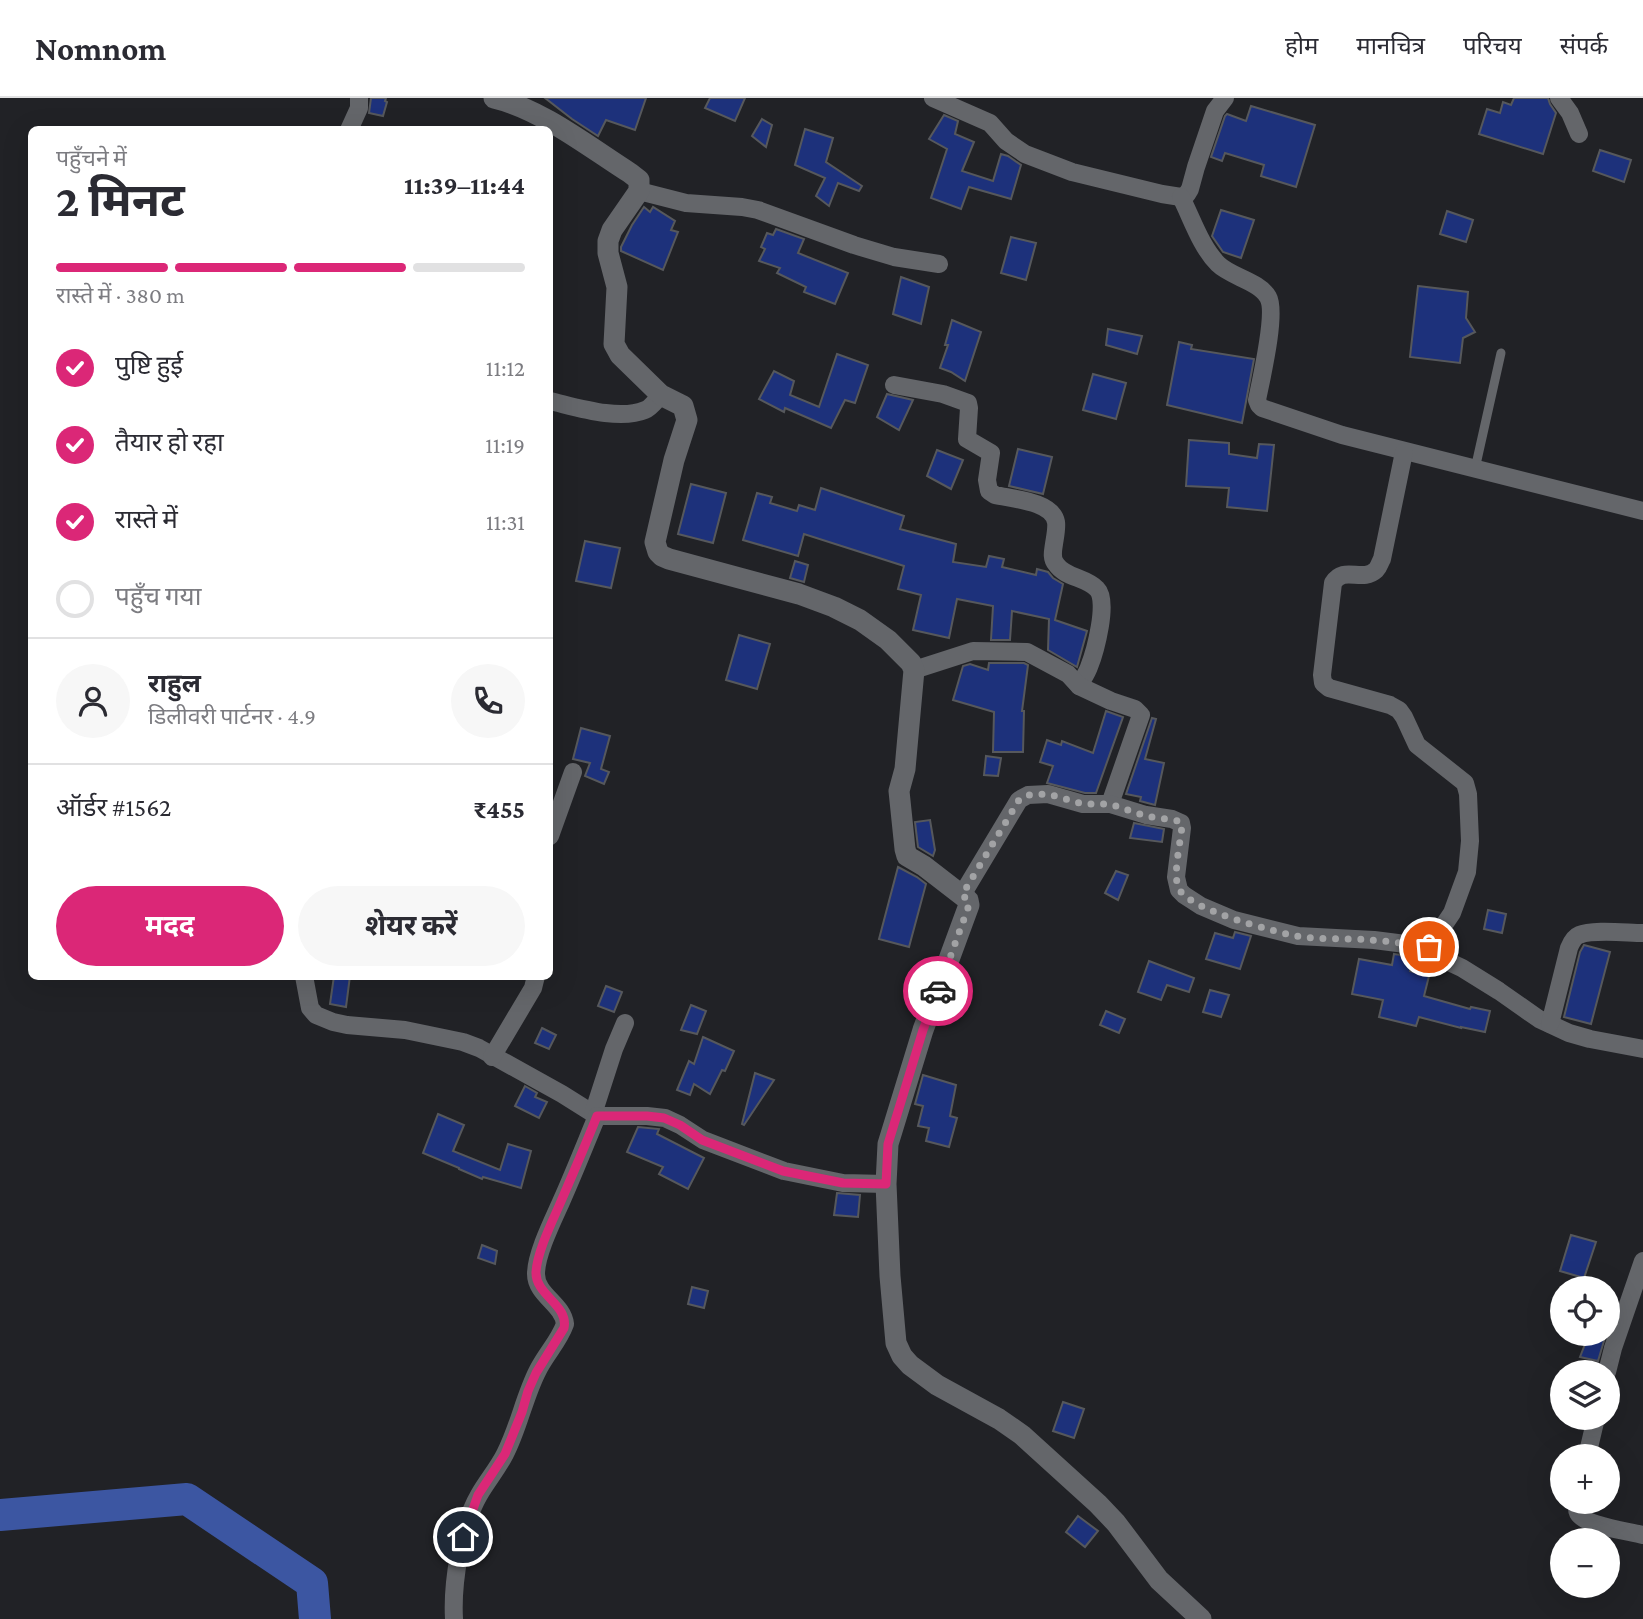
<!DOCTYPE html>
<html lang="hi">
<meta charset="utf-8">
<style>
body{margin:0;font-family:"Crimson Pro","Noto Sans Devanagari",serif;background:#f7f7f7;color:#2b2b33;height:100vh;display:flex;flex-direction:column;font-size:26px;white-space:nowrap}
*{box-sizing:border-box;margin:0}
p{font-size:23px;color:#7c7c81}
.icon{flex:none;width:38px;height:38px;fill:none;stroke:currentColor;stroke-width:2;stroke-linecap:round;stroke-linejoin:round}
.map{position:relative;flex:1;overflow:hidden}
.side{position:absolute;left:28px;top:28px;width:525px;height:854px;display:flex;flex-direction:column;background:#fff;border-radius:10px;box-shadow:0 7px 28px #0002}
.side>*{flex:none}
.fabs{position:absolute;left:1550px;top:1178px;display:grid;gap:14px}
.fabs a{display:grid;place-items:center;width:70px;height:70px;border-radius:50%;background:#fff;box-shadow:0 7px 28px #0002;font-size:35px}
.pin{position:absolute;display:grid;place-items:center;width:60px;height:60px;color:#fff;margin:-30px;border:4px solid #fff;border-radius:50%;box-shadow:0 2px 7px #0007}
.courier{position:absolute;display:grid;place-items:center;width:70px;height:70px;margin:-35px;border:5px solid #db2777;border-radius:50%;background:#fff;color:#222;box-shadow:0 2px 9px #0007}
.headline em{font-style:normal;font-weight:700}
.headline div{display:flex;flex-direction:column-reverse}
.headline{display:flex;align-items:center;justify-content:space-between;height:119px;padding:0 28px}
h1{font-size:46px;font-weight:700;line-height:52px}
.bar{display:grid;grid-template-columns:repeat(4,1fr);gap:10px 7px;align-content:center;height:84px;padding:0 28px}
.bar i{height:9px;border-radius:5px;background:#e1e1e2}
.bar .current{background:#db2777}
.bar p{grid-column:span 4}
.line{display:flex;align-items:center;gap:18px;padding:0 28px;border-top:2px solid #e1e1e2}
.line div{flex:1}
.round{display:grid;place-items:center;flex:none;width:74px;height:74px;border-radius:37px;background:#f7f7f7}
ol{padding:0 28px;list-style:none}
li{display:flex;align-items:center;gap:21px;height:77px}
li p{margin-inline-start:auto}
li .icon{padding:7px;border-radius:50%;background:#db2777;color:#fff;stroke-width:4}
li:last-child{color:#7c7c81}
li i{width:38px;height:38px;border:4px solid #e1e1e2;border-radius:50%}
.primary-button{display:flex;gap:14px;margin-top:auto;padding:14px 28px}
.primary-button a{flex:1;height:80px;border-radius:42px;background:#db2777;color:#fff;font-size:28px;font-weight:700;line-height:80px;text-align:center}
.primary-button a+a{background:#f7f7f7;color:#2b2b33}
header{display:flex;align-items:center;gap:42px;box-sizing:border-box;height:98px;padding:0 35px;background:#fff;border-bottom:2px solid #e1e1e2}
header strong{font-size:33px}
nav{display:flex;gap:38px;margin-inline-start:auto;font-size:24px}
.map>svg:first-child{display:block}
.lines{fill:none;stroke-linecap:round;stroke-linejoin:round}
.river{stroke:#3c56a2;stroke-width:32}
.building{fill:#1d317b;stroke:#56585c;stroke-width:2}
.service{stroke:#64666a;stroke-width:9}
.minor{stroke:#64666a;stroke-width:18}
.tertiary{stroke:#64666a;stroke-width:21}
.done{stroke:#a2a3a5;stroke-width:7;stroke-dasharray:0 12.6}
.route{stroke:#db2777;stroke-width:9}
</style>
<header>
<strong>Nomnom</strong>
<nav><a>होम</a><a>मानचित्र</a><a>परिचय</a><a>संपर्क</a></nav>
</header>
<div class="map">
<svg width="1643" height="1521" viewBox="0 0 1643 1521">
<rect width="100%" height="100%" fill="#212226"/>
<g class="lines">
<path class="river" d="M0 1417 187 1401 312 1485 315 1521"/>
</g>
<g class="building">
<path d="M371 0H386L385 3 387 4 383 18 369 15Z"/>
<path d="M545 0H646L635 32 606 22 598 38 572 21Z"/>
<path d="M710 0H745L735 23 705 10Z"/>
<path d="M1514 0H1548L1550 6 1556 15 1543 56 1479 36 1487 11 1500 15 1503 4 1511 7Z"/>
<path d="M1251 8 1315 27 1296 89 1261 78 1264 67 1225 55 1222 63 1211 59 1225 18 1227 16 1246 23Z"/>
<path d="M944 17 958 23 955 36 974 44 962 73 993 83 1001 56 1008 58 1021 67 1011 101 969 89 961 111 931 100 947 51 929 41Z"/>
<path d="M762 21 772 27 766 49 752 38Z"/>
<path d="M805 31 833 40 826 64 862 88 859 93 838 85 829 108 816 98 825 80 795 67Z"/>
<path d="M1600 52 1631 62 1624 84 1593 73Z"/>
<path d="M644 109 650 114 653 109 675 123 671 132 678 134 663 172 621 153V149L632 127Z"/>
<path d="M1221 112 1254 122 1241 160 1223 154 1212 138Z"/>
<path d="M1447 113 1473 122 1466 144 1440 136Z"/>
<path d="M776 131 804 141 798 155 848 175 835 206 804 194 806 189 777 175 780 170 759 163 765 151 761 149 767 135 773 137Z"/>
<path d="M1011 139 1036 145 1026 182 1001 175Z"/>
<path d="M901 179 929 189 921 226 893 216Z"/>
<path d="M1418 188 1468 194 1466 220 1475 234 1463 240 1460 265 1410 259Z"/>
<path d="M952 222 981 234 965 283 951 274 940 270 948 247H945Z"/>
<path d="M1108 231 1142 238 1137 256 1106 247Z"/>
<path d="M1179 244 1192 247 1191 251 1254 261 1242 325 1167 307Z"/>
<path d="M837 256 868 267 855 305 845 302 831 330 785 310 784 314 759 301 774 273 794 283 790 297 819 309Z"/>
<path d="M1093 276 1126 285 1116 321 1083 312Z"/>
<path d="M887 296 913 302 899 332 877 319Z"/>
<path d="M1189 342 1229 345V356L1257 360 1259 346 1274 347 1267 413 1227 409 1229 390 1186 388Z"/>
<path d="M1018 351 1052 359 1043 396 1009 388Z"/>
<path d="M937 352 963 362 951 391 927 378Z"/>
<path d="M691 386 726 395 713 445 678 436Z"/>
<path d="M821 390 904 418 900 431 956 446 953 464 986 469 989 458 1004 461 1002 469 1036 477 1037 471 1048 474 1053 480 1063 486 1055 522 1087 533 1077 569 1048 552 1049 521 1012 513 1010 542H991L993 508 957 501 949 540 913 532 921 497 898 491 904 468 804 436 798 458 743 442 757 395 772 399 770 405 797 413 799 407 815 412Z"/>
<path d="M585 443 620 450 611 490 576 483Z"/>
<path d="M795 463 808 467 804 484 790 480Z"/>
<path d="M739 537 770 546 757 591 726 582Z"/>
<path d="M989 565H1024L1028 567 1022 613H1024L1023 654H993L994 614 953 602 963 568 970 566 988 572Z"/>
<path d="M1106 613 1123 619 1096 695H1085L1047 685 1053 668 1040 664 1047 642 1061 647 1062 643 1093 655Z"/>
<path d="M1152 620 1156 621 1145 661 1164 665 1155 707 1140 703 1141 699 1126 696Z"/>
<path d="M581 630 610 638 601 671 609 674 604 686 585 678 590 665 573 661Z"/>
<path d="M986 658 1001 660 998 678 984 677Z"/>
<path d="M930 722 935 752 933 758 918 749 915 724Z"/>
<path d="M1134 725 1164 731 1162 744 1130 740Z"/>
<path d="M898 769 917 779 926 786 909 849 879 841Z"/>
<path d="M1116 773 1128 777 1118 802 1105 795Z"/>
<path d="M1488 812 1506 816 1502 835 1484 831Z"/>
<path d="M1235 834 1251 838 1240 871 1206 861 1215 835 1233 840Z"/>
<path d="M1584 847 1610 854 1591 926 1564 919 1580 854Z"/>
<path d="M1394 856 1414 859 1410 873 1429 878 1424 898 1470 911 1471 909 1490 913 1485 934 1461 929V930L1419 919 1416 928 1379 919 1383 902 1352 896 1359 861 1392 867Z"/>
<path d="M1149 863 1194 880 1189 894 1167 887 1161 902 1138 894Z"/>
<path d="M334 878H350L346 909 330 906Z"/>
<path d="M606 888 622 894 614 914 598 908Z"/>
<path d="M1210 892 1229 897 1221 919 1203 914Z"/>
<path d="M691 907 706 913 697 936 681 932Z"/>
<path d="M1106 913 1125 921 1119 935 1100 927Z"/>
<path d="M542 930 556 937 549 951 535 945Z"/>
<path d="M703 939 734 953 725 973 722 972 710 996 694 986 690 997 677 992 689 963 694 966Z"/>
<path d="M755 975 774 982 744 1027 742 1026Z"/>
<path d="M923 977 956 987 950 1018 957 1020 949 1049 926 1043 929 1030 918 1028 923 1008 915 1006Z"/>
<path d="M525 988 537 995 535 999 547 1004 539 1020 515 1008Z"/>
<path d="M438 1016 464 1027 453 1053 500 1072 508 1046 531 1053 521 1090 483 1079 482 1081 459 1071V1070L423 1055Z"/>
<path d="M638 1029 659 1031 657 1036 704 1060 688 1091 659 1076 663 1069 627 1054Z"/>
<path d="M837 1095 860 1097 858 1119 834 1117Z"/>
<path d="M1571 1137 1596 1144 1584 1180 1560 1173Z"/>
<path d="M482 1147 497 1153 495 1166 478 1160Z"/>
<path d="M692 1189 708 1193 704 1210 688 1206Z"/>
<path d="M1589 1236H1606L1598 1263 1580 1259Z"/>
<path d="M1063 1304 1084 1311 1074 1340 1053 1333Z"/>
<path d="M1078 1418 1098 1433 1085 1449 1066 1434Z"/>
</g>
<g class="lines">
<path class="service" d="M1475 371 1501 255"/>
<g class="minor">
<path d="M933 0 990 25 1006 43 1025 56 1072 74 1162 96 1181 99 1187 96 1190 91 1196 69 1215 13 1225 0"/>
<path d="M1559 0 1570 15 1579 36"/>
<path d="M349 32 359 10V0"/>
<path d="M639 93 686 105 742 109 758 112 854 147 894 159 939 166"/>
<path d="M1181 99C1192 121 1201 149 1218 166 1231 179 1259 183 1268 199 1277 214 1261 282 1257 302L1259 307 1262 310 1342 337 1643 413"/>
<path d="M894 287 943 296 968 305 969 310 967 341 991 355 987 382 989 393 995 397C1012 401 1052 403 1056 424 1057 430 1055 439 1054 446 1053 453 1051 460 1056 466 1065 480 1086 479 1097 491 1109 503 1095 554 1089 569 1087 575 1082 582 1079 588"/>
<path d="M550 303C576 309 619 323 645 312 651 310 656 302 661 297"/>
<path d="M1404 354 1382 461C1380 464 1379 469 1376 472 1362 485 1344 467 1333 485L1322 577 1323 585 1329 590 1390 607 1399 612 1404 619 1417 647 1465 685 1468 696 1470 743 1467 774 1452 815 1429 849"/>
<path d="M914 572 973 553 1027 554 1068 576 1079 588 1111 603 1135 611 1141 617 1110 706"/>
<path d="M550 738 573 674"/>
<path d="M962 797 1019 702 1028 697 1048 696 1083 706H1110L1146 717 1172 721 1181 725 1182 730 1176 779 1179 792 1184 797 1201 808 1234 822 1298 838 1374 842 1429 849 1447 863 1462 870 1499 893 1539 921 1569 935 1590 941 1643 951"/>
<path d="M304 878 310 910 316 917 333 924 347 927 405 932 463 944 479 950 562 996 597 1018H647L665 1020 680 1027 703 1042 784 1073 843 1085 886 1086"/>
<path d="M1550 926 1569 850C1571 845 1574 839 1579 837 1593 831 1627 835 1643 835"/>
<path d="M492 959 533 890 536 878"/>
<path d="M593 1016 614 951 625 925"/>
<path d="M1607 1274 1613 1250 1643 1163"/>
<path d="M1587 1358 1596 1320"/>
<path d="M1578 1404C1577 1408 1576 1411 1578 1415 1585 1428 1628 1433 1643 1437"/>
<path d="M454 1521C452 1485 461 1428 479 1397 487 1383 498 1370 505 1356 519 1329 524 1299 538 1272 546 1256 559 1243 565 1226 563 1206 536 1197 536 1176 536 1156 553 1122 561 1104 574 1075 585 1047 597 1018"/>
</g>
<path class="tertiary" d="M494 0C541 11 589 49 630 75L639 82V93L612 132 608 143V155L617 189 614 246 620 257 661 297 683 308 687 322 674 362 655 444 658 454 662 458 669 461 799 496 834 509 860 522 888 542 911 565 914 572 905 671 899 693 905 751 907 758 924 768 968 802 969 807 923 932 888 1046 886 1086 890 1178 896 1245 902 1258 910 1267 937 1287 999 1321 1022 1337 1098 1406 1116 1425 1159 1482 1201 1521"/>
</g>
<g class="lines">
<path class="done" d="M938 893 969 807 968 802 962 797 1019 702 1028 697 1048 696 1083 706H1110L1146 718 1179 723 1182 727C1181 743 1172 778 1179 791 1190 812 1272 833 1296 838 1320 842 1347 840 1371 842 1391 843 1410 847 1429 849"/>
<path class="route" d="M463 1439 478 1397 505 1356 522 1314 528 1293 536 1275 564 1230C569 1207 535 1197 536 1174 537 1155 551 1126 559 1108 572 1078 585 1048 597 1018H647L664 1020 680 1027 702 1042 783 1073 843 1085 886 1086 888 1046 923 932 938 893"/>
</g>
</svg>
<div class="fabs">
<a><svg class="icon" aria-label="locate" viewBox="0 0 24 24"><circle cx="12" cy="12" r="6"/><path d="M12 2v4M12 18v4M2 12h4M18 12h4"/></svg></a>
<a><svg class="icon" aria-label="layers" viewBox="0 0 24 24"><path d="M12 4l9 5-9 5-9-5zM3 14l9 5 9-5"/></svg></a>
<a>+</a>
<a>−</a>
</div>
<div class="pin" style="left:1429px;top:849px;background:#ea580c"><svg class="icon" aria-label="bag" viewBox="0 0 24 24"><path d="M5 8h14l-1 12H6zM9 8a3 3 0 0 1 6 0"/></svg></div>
<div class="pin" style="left:463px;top:1439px;background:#1f2937"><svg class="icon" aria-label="home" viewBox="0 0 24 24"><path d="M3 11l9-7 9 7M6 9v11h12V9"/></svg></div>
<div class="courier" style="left:938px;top:893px"><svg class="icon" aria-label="car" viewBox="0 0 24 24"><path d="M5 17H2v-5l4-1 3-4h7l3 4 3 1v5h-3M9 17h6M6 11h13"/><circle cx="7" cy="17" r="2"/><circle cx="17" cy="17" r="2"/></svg></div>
<section class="side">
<div class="headline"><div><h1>2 मिनट</h1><p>पहुँचने में</p></div><em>11:39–11:44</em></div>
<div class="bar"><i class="current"></i><i class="current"></i><i class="current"></i><i></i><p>रास्ते में · 380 m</p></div>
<ol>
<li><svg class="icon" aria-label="check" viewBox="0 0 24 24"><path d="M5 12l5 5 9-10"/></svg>पुष्टि हुई<p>11:12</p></li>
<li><svg class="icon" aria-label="check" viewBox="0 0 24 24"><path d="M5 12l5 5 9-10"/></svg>तैयार हो रहा<p>11:19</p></li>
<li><svg class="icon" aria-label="check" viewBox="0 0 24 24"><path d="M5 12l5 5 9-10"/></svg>रास्ते में<p>11:31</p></li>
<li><i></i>पहुँच गया</li>
</ol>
<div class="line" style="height:126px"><a class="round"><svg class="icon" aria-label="person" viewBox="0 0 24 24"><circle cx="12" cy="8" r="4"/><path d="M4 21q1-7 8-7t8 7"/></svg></a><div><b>राहुल</b><p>डिलीवरी पार्टनर · 4.9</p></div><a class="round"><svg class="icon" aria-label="phone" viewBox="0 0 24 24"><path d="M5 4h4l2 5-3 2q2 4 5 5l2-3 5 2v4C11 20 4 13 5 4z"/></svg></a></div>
<div class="line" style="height:91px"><div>ऑर्डर #1562</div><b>₹455</b></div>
<div class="primary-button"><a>मदद</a><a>शेयर करें</a></div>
</section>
</div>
